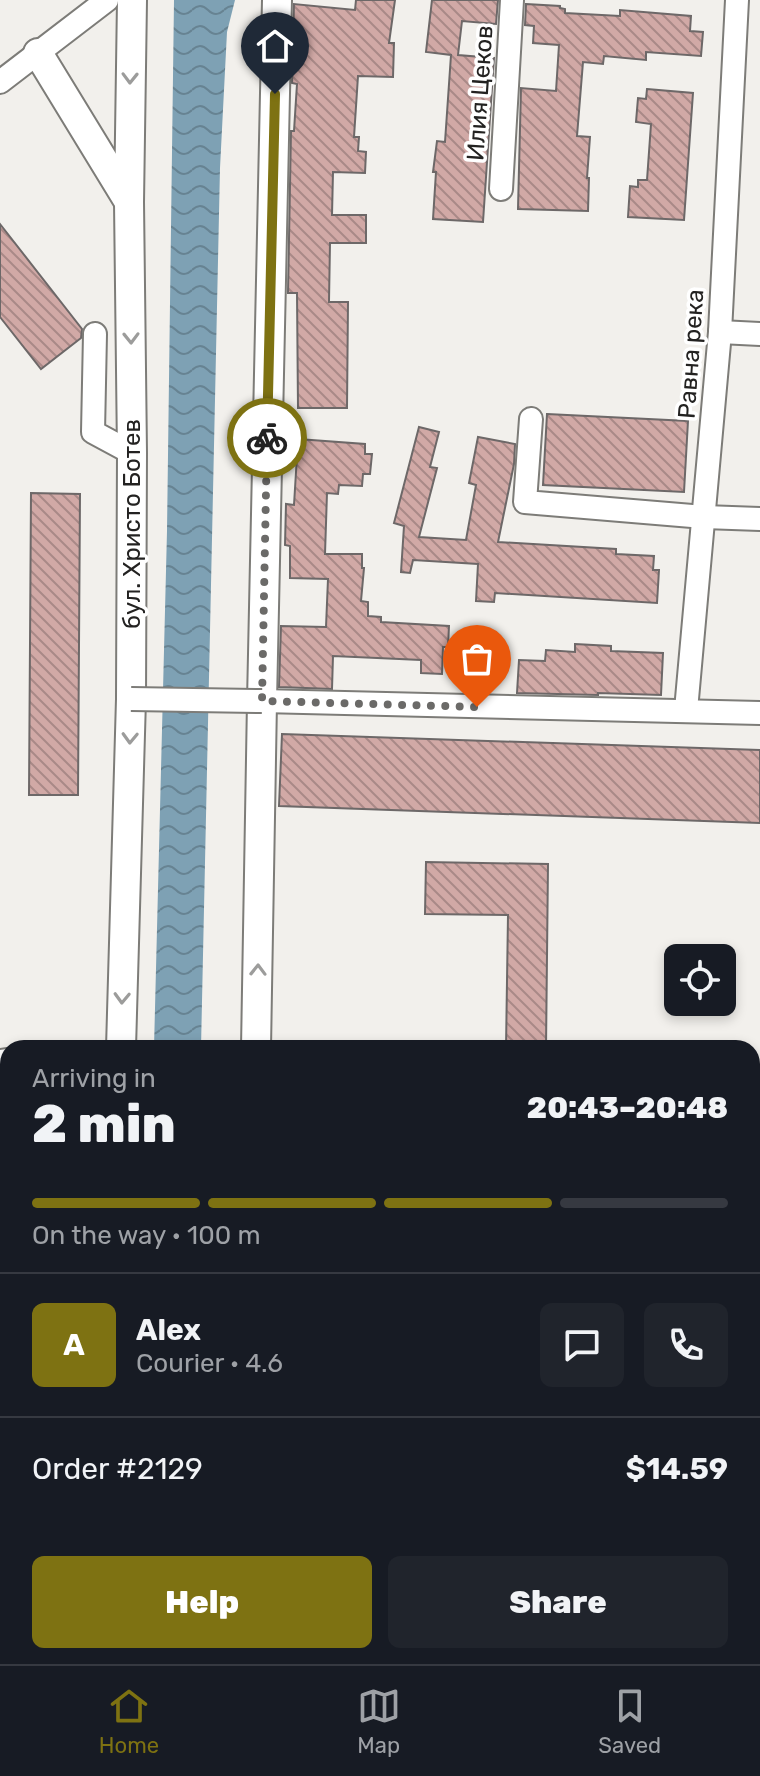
<!DOCTYPE html>
<meta charset="utf-8">
<style>
body{margin:0;font-family:Rubik,sans-serif;background:#20242c;color:#f1f3f6;height:100vh;display:flex;flex-direction:column;font-size:30px;white-space:nowrap}
*{box-sizing:border-box;margin:0}
p{font-size:26px;color:#9ea1a6}
.icon{flex:none;width:44px;height:44px;fill:none;stroke:currentColor;stroke-width:2;stroke-linecap:round;stroke-linejoin:round}
.map{position:relative;flex:1;overflow:hidden}
.sheet{position:absolute;left:0px;top:1040px;width:760px;height:624px;display:flex;flex-direction:column;background:#171b24;border-radius:24px 24px 0 0;box-shadow:0 4px 12px #0003}
.sheet>*{flex:none}
.fabs{position:absolute;left:664px;top:944px;display:grid;gap:16px}
.fabs a{display:grid;place-items:center;width:72px;height:72px;border-radius:12px;background:#171b24;box-shadow:0 4px 12px #0003;font-size:40px}
.pin{position:absolute;display:grid;place-items:center;width:68px;height:68px;color:#fff;margin:-82px -34px;border-radius:50% 50% 50% 0;rotate:-45deg;box-shadow:0 0 8px #0007}
.pin .icon{rotate:45deg}
.courier{position:absolute;display:grid;place-items:center;width:80px;height:80px;margin:-40px;border:6px solid #7e7212;border-radius:50%;background:#fff;color:#222;box-shadow:0 2px 10px #0007}
.overview em{font-style:normal;font-weight:800}
.overview div{display:flex;flex-direction:column-reverse}
.overview{display:flex;align-items:center;justify-content:space-between;height:136px;padding:0 32px}
h1{font-size:52px;font-weight:800;line-height:60px}
.bar{display:grid;grid-template-columns:repeat(4,1fr);gap:12px 8px;align-content:center;height:96px;padding:0 32px}
.bar i{height:10px;border-radius:6px;background:#363941}
.bar .active{background:#7e7212}
.bar p{grid-column:span 4}
.line{display:flex;align-items:center;gap:20px;padding:0 32px;border-top:2px solid #363941}
.line div{flex:1}
.round{display:grid;place-items:center;flex:none;width:84px;height:84px;border-radius:12px;background:#20242c}
.action{display:flex;gap:16px;margin-top:auto;padding:16px 32px}
.action a{flex:1;height:92px;border-radius:12px;background:#7e7212;color:#fff;font-size:32px;font-weight:800;line-height:92px;text-align:center}
.action a+a{background:#20242c;color:#f1f3f6}
.tab-bar{display:flex;justify-content:space-around;align-items:center;height:112px;border-top:2px solid #363941;background:#171b24;font-size:22px;color:#9ea1a6}
.tab-bar a{display:grid;justify-items:center;gap:4px}
.tab-bar .active{color:#7e7212}
.map>svg:first-child{display:block}
.water{fill:url(#water-waves)}
.building{fill:url(#building-back-hatch);stroke:#6d6868;stroke-width:2}
.lines{fill:none;stroke-linecap:round;stroke-linejoin:round}
.minor-casing{stroke:#7d7c78;stroke-width:26}
.major-casing{stroke:#7d7c78;stroke-width:32}
.minor{stroke:#fff;stroke-width:22}
.major{stroke:#fff;stroke-width:28}
.minor-bridge-casing{stroke:#7d7c78;stroke-width:26;stroke-linecap:butt}
.minor-bridge{stroke:#fff;stroke-width:22}
.oneway{stroke:#9c9c9b}
.done{stroke:#6b6a68;stroke-width:8;stroke-dasharray:0 14.4}
.route{stroke:#7e7212;stroke-width:10}
.labels{text-anchor:middle;dominant-baseline:central;stroke-width:7;stroke-linejoin:round;paint-order:stroke}
.street-label{font-size:24px;fill:#232221;stroke:#fff}
</style>
<div class="map">
<svg width="760" height="1664" viewBox="0 0 760 1664">
<defs>
<pattern id="water-waves" width="16" height="10" patternUnits="userSpaceOnUse" patternTransform="scale(2)"><rect width="16" height="10" fill="#7ea1b4"/><path d="M0 5q4-4 8 0t8 0" fill="none" stroke="#678392"/></pattern>
<pattern id="building-back-hatch" width="6" height="6" patternUnits="userSpaceOnUse" patternTransform="scale(2)"><rect width="6" height="6" fill="#d1a9a6"/><path d="M-1 5l2 2M0 0l6 6M5-1l2 2" fill="none" stroke="#a98987"/></pattern>
</defs>
<rect width="100%" height="100%" fill="#f2f0ec"/>
<path class="water" d="M174 0H235L227 32 220 168 201 1048H154L167 531Z"/>
<g class="building">
<path d="M356 0H395L389 43H394L393 77 358 76 354 137H359L358 151 366 152 365 173 333 172 332 215H366V243H330L329 302H348L347 408H298L297 293H288L291 131H294L297 84 292 83 294 4 355 10Z"/>
<path d="M432 0H498L496 24 462 21 458 55 494 58 483 222 433 219 436 172H433L437 141 445 142 451 55 426 52Z"/>
<path d="M526 4 560 6V8L565 9V13L620 16V10L691 16 690 31 703 32 701 56 646 52V60L604 56 603 64 583 62 577 136 590 137 587 178H589L588 211 518 209 521 88 556 91 559 45 533 43 534 26 525 25Z"/>
<path d="M647 89 693 93 684 220 628 217 630 186 638 187V180H647L651 124 636 122 638 98 646 99Z"/>
<path d="M0 224 82 329 81 338 41 369 0 317Z"/>
<path d="M547 414 688 421 684 492 543 485Z"/>
<path d="M419 427 439 432 430 467 437 468 419 537 466 540 476 485 469 483 478 437 515 444 514 464 498 542 616 549V554L654 556 653 570H659L657 603 495 593 494 602 476 601 478 564 413 560 410 573 401 572 404 526 394 523Z"/>
<path d="M298 439 365 444V454H372L370 474H363L362 486 339 485 338 494 327 493 325 554H362V568H364L361 601 368 602V616L381 617V622L449 626 448 647H443L442 674 421 673V660L333 656 332 689 279 687 281 626 326 627 328 579 290 578V546L285 545 286 504 294 505Z"/>
<path d="M31 493 80 494 78 795H29Z"/>
<path d="M575 644 611 646V651L663 653 661 695 598 693V695L517 693 519 660 545 661 546 650 575 652Z"/>
<path d="M282 734 760 750V823L279 806Z"/>
<path d="M426 862 548 864 546 1048H506L508 915 425 914Z"/>
</g>
<g class="lines">
<g class="minor-casing">
<g id="minor">
<path d="M0 82 107 0"/>
<path d="M501 189 512 0"/>
<path d="M720 332 760 334"/>
<path d="M95 334 93 432 132 453"/>
<path d="M531 419 525 502 704 517 760 519"/>
<path d="M262 701 760 713"/>
<path d="M686 710 720 332 737 0"/>
<path d="M0 1061 8 1060"/>
<path d="M0 1605H8"/>
</g>
</g>
<g class="major-casing">
<g id="major">
<path d="M38 53 129 202"/>
<path d="M121 1048 131 699 132 453 129 202 132 0"/>
<path d="M256 1048 262 701 277 0"/>
<path d="M107 1664 108 1656"/>
<path d="M247 1664V1656"/>
</g>
</g>
<use href="#minor" class="minor"/>
<use href="#major" class="major"/>
<g class="minor-bridge-casing">
<path id="minor-bridge" d="M131 699 262 701"/>
</g>
<use href="#minor-bridge" class="minor-bridge"/>
</g>
<defs><path id="oneway-chevron" d="M-2-3.5L2.5 0L-2 3.5" fill="none" stroke-width="1.6" stroke-linecap="round" stroke-linejoin="round" transform="scale(2)"/></defs>
<g class="oneway">
<use href="#oneway-chevron" transform="translate(130 78) rotate(91)"/>
<use href="#oneway-chevron" transform="translate(131 338) rotate(89)"/>
<use href="#oneway-chevron" transform="translate(130 738) rotate(92)"/>
<use href="#oneway-chevron" transform="translate(258 970) rotate(-89)"/>
<use href="#oneway-chevron" transform="translate(122 998) rotate(92)"/>
</g>
<g class="lines">
<path class="done" d="M267 438 262 701 477 707"/>
<path class="route" d="M267 438 275 94"/>
</g>
<g class="labels">
<g class="street-label">
<text transform="translate(480 93) rotate(-86)">Илия Цеков</text>
<text transform="translate(691 354) rotate(-86)">Равна река</text>
<text transform="translate(132 524) rotate(-90)">бул. Христо Ботев</text>
</g>
</g>
</svg>
<div class="fabs">
<a><svg class="icon" aria-label="locate" viewBox="0 0 24 24"><circle cx="12" cy="12" r="6"/><path d="M12 2v4M12 18v4M2 12h4M18 12h4"/></svg></a>
</div>
<div class="pin" style="left:477px;top:707px;background:#ea580c"><svg class="icon" aria-label="bag" viewBox="0 0 24 24"><path d="M5 8h14l-1 12H6zM9 8a3 3 0 0 1 6 0"/></svg></div>
<div class="pin" style="left:275px;top:94px;background:#1f2937"><svg class="icon" aria-label="home" viewBox="0 0 24 24"><path d="M3 11l9-7 9 7M6 9v11h12V9"/></svg></div>
<div class="courier" style="left:267px;top:438px"><svg class="icon" aria-label="bike" viewBox="0 0 24 24"><circle cx="6" cy="16" r="4"/><circle cx="18" cy="16" r="4"/><path d="M6 16l4-8h5l3 8M10 8l3 8H6M13 5h3"/></svg></div>
<section class="sheet">
<div class="overview"><div><h1>2 min</h1><p>Arriving in</p></div><em>20:43–20:48</em></div>
<div class="bar"><i class="active"></i><i class="active"></i><i class="active"></i><i></i><p>On the way · 100 m</p></div>
<div class="line" style="height:144px"><b class="round" style="background:#7e7212;color:#fff">A</b><div><b>Alex</b><p>Courier · 4.6</p></div><a class="round"><svg class="icon" aria-label="chat" viewBox="0 0 24 24"><path d="M4 5h16v11H9l-5 4z"/></svg></a><a class="round"><svg class="icon" aria-label="phone" viewBox="0 0 24 24"><path d="M5 4h4l2 5-3 2q2 4 5 5l2-3 5 2v4C11 20 4 13 5 4z"/></svg></a></div>
<div class="line" style="height:104px"><div>Order #2129</div><b>$14.59</b></div>
<div class="action"><a>Help</a><a>Share</a></div>
</section>
</div>
<nav class="tab-bar">
<a class="active"><svg class="icon" aria-label="home" viewBox="0 0 24 24"><path d="M3 11l9-7 9 7M6 9v11h12V9"/></svg>Home</a>
<a><svg class="icon" aria-label="map" viewBox="0 0 24 24"><path d="M3 6l6-2 6 2 6-2v14l-6 2-6-2-6 2zM9 4v14M15 6v14"/></svg>Map</a>
<a><svg class="icon" aria-label="saved" viewBox="0 0 24 24"><path d="M7 4h10v16l-5-4-5 4z"/></svg>Saved</a>
</nav>
